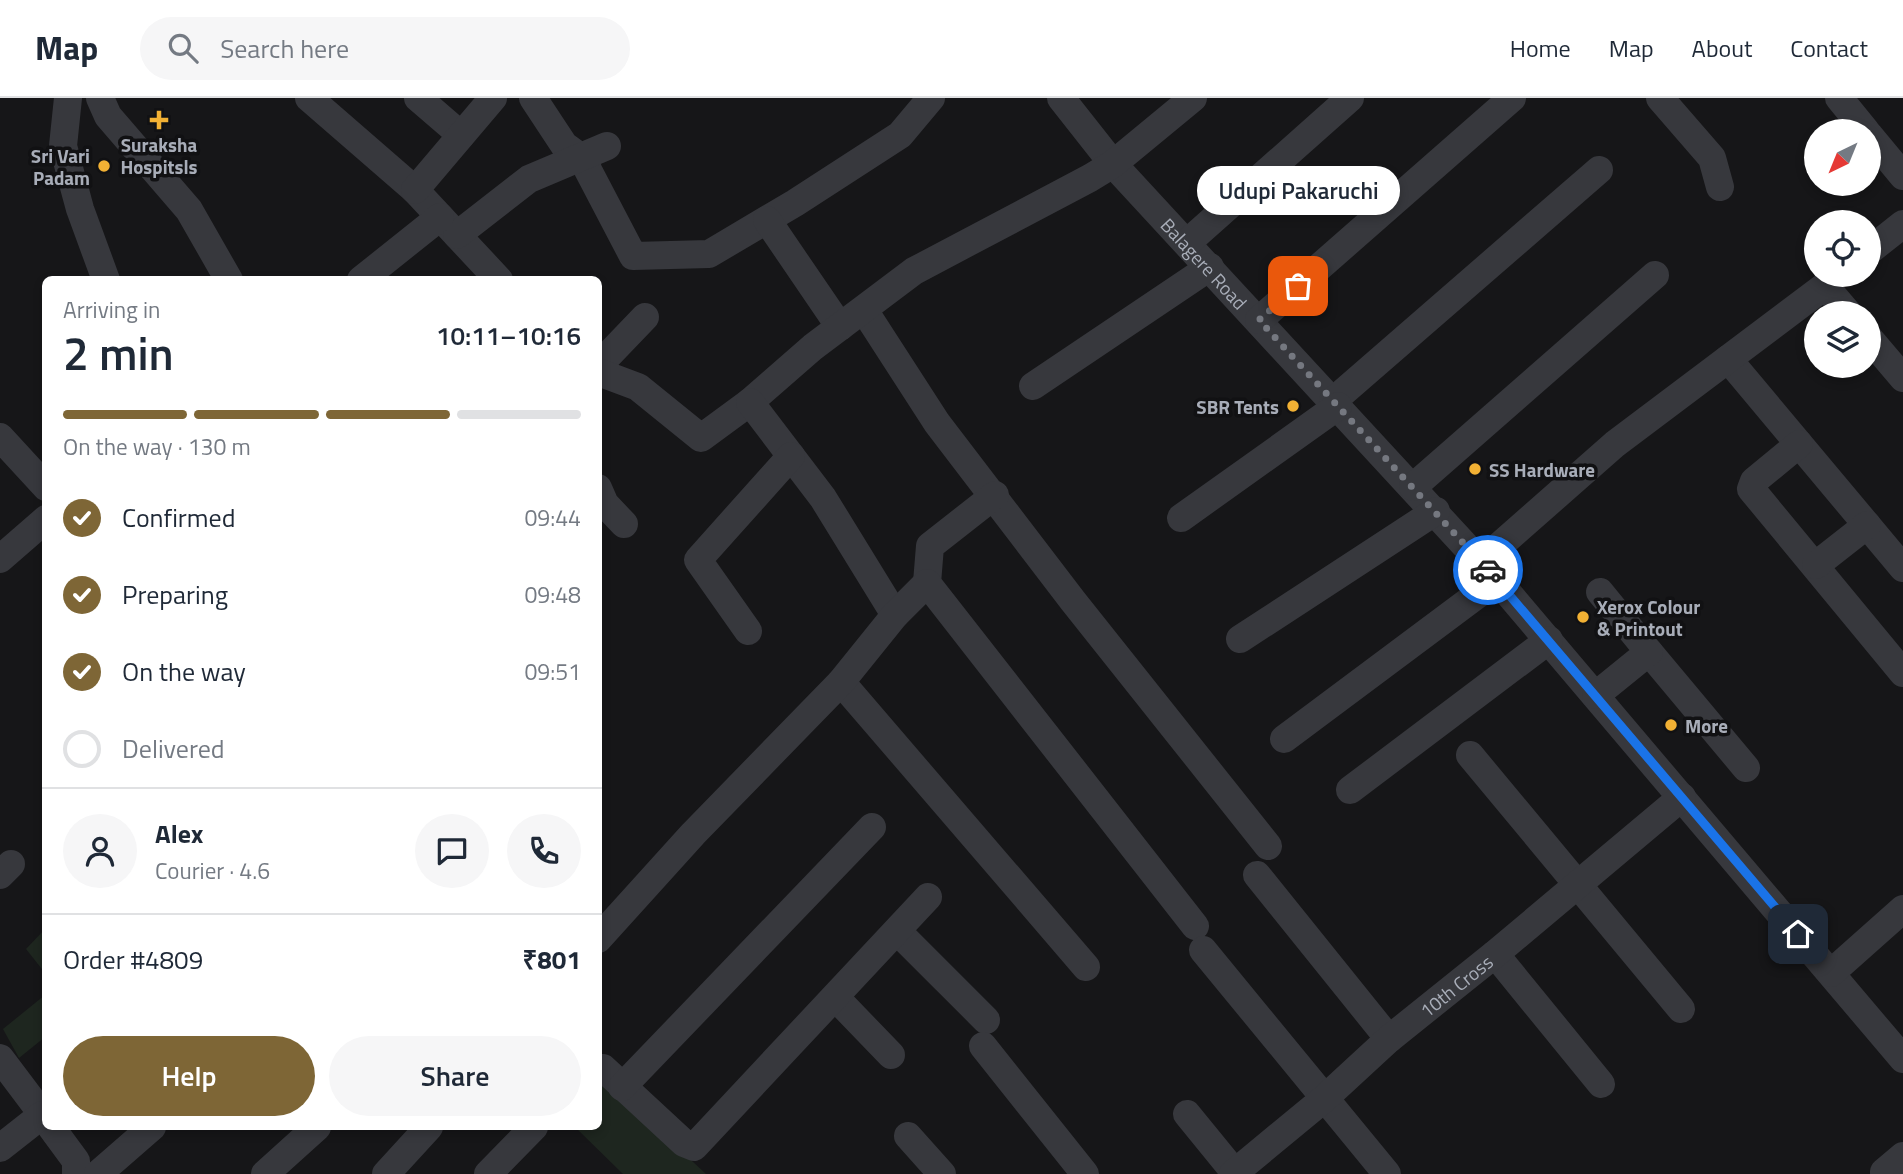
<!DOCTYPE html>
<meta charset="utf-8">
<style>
body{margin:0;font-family:"Titillium Web",sans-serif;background:#f6f6f7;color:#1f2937;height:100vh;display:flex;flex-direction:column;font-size:26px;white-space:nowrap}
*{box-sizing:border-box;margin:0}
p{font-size:23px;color:#747a83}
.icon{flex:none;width:38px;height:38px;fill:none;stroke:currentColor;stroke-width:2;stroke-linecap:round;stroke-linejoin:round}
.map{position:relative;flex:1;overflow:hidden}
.sheet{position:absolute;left:42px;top:178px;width:560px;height:854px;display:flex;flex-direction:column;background:#fff;border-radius:10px;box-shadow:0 4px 10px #0003}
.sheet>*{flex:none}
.needle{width:46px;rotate:223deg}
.fabs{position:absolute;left:1804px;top:21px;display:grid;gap:14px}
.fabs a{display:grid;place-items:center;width:77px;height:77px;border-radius:50%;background:#fff;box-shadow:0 4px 10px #0003;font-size:35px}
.pin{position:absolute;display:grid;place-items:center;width:60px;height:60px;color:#fff;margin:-30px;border-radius:14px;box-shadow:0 4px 10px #0006}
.courier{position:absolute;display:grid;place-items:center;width:70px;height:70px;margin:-35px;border:5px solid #1a73e8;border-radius:50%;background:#fff;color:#222;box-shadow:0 2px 9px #0007}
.bubble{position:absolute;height:49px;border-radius:24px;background:#fff;box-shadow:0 4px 10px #0003;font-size:23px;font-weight:600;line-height:49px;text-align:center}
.overview em{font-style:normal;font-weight:600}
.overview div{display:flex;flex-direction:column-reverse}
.overview{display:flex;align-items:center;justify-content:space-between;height:119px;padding:0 21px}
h1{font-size:46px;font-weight:600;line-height:52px}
.bar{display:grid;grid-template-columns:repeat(4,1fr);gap:10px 7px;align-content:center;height:84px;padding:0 21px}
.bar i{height:9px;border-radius:5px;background:#e0e1e3}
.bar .selected{background:#7e6636}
.bar p{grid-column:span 4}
.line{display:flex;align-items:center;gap:18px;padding:0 21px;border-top:2px solid #e0e1e3}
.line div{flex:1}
.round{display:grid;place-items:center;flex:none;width:74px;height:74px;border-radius:37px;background:#f6f6f7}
ol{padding:0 21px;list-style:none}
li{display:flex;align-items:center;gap:21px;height:77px}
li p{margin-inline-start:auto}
li .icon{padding:7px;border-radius:50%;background:#7e6636;color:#fff;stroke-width:4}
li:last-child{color:#747a83}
li i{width:38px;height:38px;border:4px solid #e0e1e3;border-radius:50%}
.button{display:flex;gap:14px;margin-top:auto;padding:14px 21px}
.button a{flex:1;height:80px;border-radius:42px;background:#7e6636;color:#fff;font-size:28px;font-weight:600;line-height:80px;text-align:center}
.button a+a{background:#f6f6f7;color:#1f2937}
header{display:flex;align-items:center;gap:42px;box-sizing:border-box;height:98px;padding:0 35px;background:#fff;border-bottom:2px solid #e0e1e3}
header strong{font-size:33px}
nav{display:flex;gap:38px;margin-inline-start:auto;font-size:24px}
.search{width:490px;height:63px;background:#f6f6f7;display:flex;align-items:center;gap:18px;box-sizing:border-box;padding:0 24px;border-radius:38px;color:#747a83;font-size:26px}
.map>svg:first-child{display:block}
.green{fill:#1e261f}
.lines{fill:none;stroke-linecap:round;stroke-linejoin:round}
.minor{stroke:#37383d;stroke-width:28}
.done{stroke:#757880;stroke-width:7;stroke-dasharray:0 12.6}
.route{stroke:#1a73e8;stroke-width:9}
.poi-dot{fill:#f2b134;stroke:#111113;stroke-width:2.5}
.labels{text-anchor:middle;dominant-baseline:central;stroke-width:7;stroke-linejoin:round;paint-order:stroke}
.poi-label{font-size:19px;font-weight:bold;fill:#a8adb8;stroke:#111113;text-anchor:start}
.street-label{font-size:19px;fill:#a8adb8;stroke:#111113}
</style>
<header>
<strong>Map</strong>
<div class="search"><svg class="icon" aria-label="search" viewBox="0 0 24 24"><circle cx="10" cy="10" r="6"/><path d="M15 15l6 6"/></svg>Search here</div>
<nav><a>Home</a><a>Map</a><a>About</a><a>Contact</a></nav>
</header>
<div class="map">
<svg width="1903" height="1076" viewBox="0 0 1903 1076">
<rect width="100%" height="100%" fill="#161618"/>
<g class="green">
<path d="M45 831V875L26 851Z"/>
<path d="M45 897V939L19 960 3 931Z"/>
<path d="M599 977 706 1076H623L575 1029H598Z"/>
</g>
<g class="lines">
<g class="minor">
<path d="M68 0 63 48 80 111 106 182"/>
<path d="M100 0 108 18 189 112 229 182"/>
<path d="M309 0 415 92 499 182"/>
<path d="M418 0 461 37"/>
<path d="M533 0 564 47 586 63 588 72 633 158 709 156 795 105 900 37 931 0"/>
<path id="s1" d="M1061 0 1113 66 1497 482 1903 961"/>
<path d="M1660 0 1712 60 1720 89"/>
<path d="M1839 0 1866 33"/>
<path d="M1869 37 1903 78"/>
<path d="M415 92 493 0"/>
<path d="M767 122 840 229"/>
<path d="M457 137 529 81 607 48"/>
<path d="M1188 144 1350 0"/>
<path d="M1869 153 1903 126"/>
<path d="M361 182 440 119"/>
<path d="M864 212 937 325 1073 503 1268 748"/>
<path d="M1259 222 1512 0"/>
<path d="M1869 240 1903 280"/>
<path d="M1728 261 1903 470"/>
<path d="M598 268 645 219"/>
<path d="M598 274 638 289 701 340 750 304 813 249 914 173 1090 80 1113 66 1193 0"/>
<path d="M1033 288 1210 169"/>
<path d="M1333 303 1599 72"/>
<path d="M750 304 823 400 895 517"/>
<path d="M0 339 46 389"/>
<path d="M1799 346 1754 383 1751 391 1903 575"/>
<path d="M1413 389 1655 177"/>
<path d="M598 390 605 406 624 426"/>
<path d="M1181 420 1338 308"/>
<path d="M0 461 46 421"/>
<path d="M1481 464 1615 346 1825 188 1848 215"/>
<path d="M1816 467 1867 427"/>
<path d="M927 485 930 448 995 397"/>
<path d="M748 533 698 462 791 358"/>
<path d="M1240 541 1436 413"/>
<path d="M1649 554 1746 670"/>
<path d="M841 584 1086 869"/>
<path d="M1596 597 1649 554 1600 494"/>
<path d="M1284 641 1497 482"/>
<path d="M1470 657 1681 911"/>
<path d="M1350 692 1549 542"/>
<path d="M0 777 11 766"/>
<path d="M1257 777 1389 941"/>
<path d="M897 833 986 922"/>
<path d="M598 841 693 736 841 584 895 517 927 485 1195 828"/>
<path d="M1203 852 1387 1076"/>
<path d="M1495 856 1601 986"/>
<path d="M1831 875 1903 811"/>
<path d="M836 900 891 957"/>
<path d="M983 948 1085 1076"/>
<path d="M0 960 46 1021"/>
<path d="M598 970H603L684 1045 694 1049 928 799"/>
<path d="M622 989 872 729"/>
<path d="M1187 1016 1236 1076"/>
<path d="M51 1029 76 1063V1076"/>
<path d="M908 1038 942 1076"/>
<path d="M0 1050 42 1017"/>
<path d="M1884 1074 1903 1058"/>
<path d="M98 1076 152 1029"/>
<path d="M265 1076 317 1029"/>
<path d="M386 1076 429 1029"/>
<path d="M488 1076 534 1029"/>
<path id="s2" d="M1233 1076 1325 1000 1389 941 1495 856 1682 699"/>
</g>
</g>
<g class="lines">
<path class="done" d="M1298 188 1259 222 1488 472"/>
<path class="route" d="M1488 472 1798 836"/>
</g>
<g class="poi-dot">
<path d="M155.5 11.5h7v7h7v7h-7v7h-7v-7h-7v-7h7z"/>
<circle cx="104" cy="68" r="7"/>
<circle cx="1293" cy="308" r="7"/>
<circle cx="1475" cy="371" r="7"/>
<circle cx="1583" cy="519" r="7"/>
<circle cx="1671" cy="627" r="7"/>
</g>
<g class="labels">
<g class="poi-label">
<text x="159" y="46" text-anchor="middle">Suraksha<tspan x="159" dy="22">Hospitsls</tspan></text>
<text x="90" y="57" text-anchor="end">Sri Vari<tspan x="90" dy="22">Padam</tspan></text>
<text x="1279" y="308" text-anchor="end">SBR Tents</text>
<text x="1489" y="371">SS Hardware</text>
<text x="1597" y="508">Xerox Colour<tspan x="1597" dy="22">&amp; Printout</tspan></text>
<text x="1685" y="627">More</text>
</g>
<g class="street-label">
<text stroke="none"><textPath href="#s1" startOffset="219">Balagere Road</textPath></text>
<text stroke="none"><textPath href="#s2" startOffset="292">10th Cross</textPath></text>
</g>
</g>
</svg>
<div class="fabs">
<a><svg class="needle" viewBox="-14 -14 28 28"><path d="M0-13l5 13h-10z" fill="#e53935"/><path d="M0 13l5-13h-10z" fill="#747a83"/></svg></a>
<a><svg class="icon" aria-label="locate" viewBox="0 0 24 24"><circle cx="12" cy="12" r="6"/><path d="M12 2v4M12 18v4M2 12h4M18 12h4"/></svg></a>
<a><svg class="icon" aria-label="layers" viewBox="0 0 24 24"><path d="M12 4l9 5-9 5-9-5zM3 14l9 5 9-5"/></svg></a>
</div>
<div class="pin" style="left:1298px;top:188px;background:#ea580c"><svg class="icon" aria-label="bag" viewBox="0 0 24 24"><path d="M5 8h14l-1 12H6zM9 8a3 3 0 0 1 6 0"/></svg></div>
<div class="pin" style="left:1798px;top:836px;background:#1f2937"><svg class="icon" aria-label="home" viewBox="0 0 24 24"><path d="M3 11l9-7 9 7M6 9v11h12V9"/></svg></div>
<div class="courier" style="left:1488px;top:472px"><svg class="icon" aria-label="car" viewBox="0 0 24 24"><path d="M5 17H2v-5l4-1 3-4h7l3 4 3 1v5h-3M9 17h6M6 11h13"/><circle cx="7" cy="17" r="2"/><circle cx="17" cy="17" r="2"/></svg></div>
<div class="bubble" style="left:1197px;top:68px;width:203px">Udupi Pakaruchi</div>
<section class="sheet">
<div class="overview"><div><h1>2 min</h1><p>Arriving in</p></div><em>10:11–10:16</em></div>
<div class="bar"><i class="selected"></i><i class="selected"></i><i class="selected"></i><i></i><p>On the way · 130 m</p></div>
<ol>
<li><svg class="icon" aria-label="check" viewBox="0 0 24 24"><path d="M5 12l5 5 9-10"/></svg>Confirmed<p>09:44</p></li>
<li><svg class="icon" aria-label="check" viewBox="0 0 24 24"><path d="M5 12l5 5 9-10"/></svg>Preparing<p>09:48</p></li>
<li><svg class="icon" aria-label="check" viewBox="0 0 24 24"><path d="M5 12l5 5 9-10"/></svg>On the way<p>09:51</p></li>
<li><i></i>Delivered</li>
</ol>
<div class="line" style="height:126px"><a class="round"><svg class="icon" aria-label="person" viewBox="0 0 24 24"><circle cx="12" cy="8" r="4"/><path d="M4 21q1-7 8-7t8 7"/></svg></a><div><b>Alex</b><p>Courier · 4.6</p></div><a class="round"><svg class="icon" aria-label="chat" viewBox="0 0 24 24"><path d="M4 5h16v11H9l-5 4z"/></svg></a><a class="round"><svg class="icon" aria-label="phone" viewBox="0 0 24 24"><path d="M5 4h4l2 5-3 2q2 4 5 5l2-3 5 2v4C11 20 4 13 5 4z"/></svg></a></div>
<div class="line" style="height:91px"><div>Order #4809</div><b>₹801</b></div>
<div class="button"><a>Help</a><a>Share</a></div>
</section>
</div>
